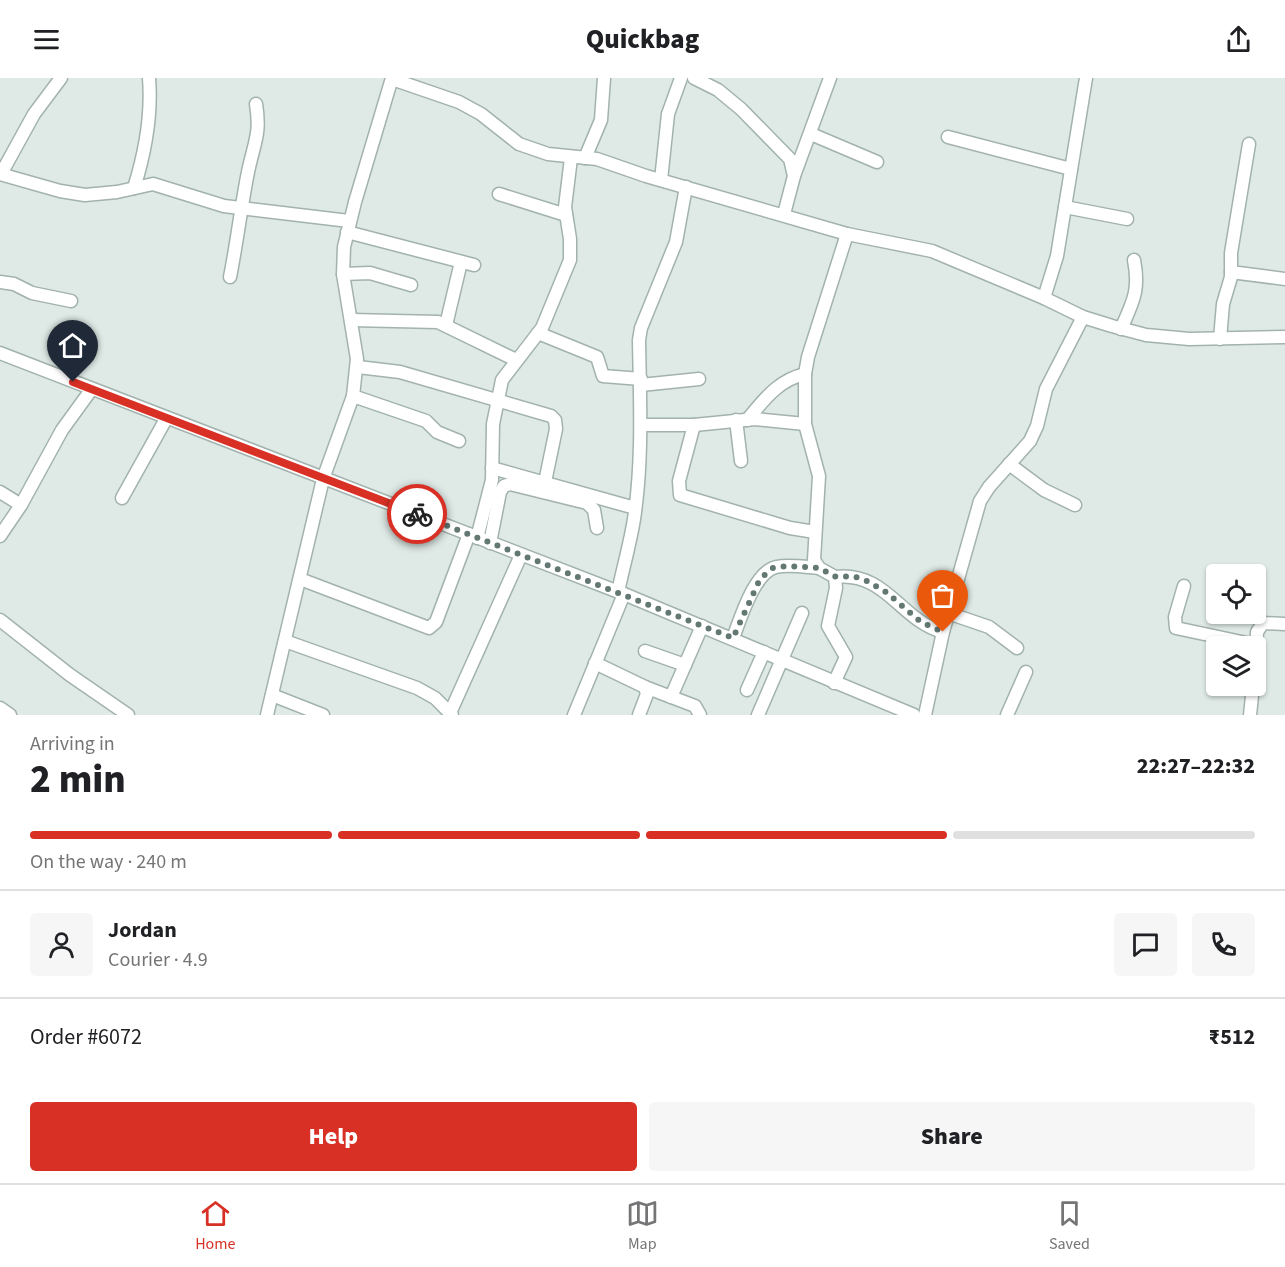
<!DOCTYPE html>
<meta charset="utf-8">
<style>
body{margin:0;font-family:"Source Sans 3",sans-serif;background:#f6f6f6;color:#202124;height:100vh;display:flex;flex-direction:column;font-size:22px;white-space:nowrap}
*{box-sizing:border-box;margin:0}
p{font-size:20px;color:#757577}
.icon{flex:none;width:33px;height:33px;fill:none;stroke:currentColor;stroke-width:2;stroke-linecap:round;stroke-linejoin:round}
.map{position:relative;height:637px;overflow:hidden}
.drawer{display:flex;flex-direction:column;background:#fff;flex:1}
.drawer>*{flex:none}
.controls{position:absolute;left:1206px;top:486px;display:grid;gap:12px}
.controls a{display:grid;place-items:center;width:60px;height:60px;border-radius:6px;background:#fff;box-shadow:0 2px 4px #0004;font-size:30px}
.pin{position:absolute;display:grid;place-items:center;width:51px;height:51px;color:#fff;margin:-62px -26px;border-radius:50% 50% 50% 0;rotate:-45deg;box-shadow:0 0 6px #0007}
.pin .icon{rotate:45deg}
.courier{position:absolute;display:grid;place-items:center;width:60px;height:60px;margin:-30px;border:4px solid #d93025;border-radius:50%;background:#fff;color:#222;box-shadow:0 2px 8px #0007}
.overview em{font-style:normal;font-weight:800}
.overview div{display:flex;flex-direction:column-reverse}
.overview{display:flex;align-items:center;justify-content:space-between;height:102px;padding:0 30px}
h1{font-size:39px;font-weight:800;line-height:45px}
.bar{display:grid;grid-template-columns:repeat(4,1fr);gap:9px 6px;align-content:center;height:72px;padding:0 30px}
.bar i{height:8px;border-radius:4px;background:#e0e0e0}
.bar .active{background:#d93025}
.bar p{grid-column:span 4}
.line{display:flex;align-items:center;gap:15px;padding:0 30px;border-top:2px solid #e0e0e0}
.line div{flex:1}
.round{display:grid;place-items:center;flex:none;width:63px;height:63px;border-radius:6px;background:#f6f6f6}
.action{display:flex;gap:12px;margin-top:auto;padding:12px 30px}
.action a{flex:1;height:69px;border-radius:6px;background:#d93025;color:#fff;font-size:24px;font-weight:800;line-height:69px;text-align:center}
.action a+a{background:#f6f6f6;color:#202124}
header{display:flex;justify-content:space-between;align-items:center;height:78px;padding:0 30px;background:#fff;font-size:27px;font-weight:800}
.menu{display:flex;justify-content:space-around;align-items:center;height:84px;border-top:2px solid #e0e0e0;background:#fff;font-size:16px;color:#757577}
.menu a{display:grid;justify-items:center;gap:3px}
.menu .active{color:#d93025}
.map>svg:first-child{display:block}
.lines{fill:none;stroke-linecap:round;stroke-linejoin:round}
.minor-casing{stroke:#a2b2ad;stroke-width:15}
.minor{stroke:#fff;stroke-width:12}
.done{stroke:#637873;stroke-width:6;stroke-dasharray:0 10.8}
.route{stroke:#d93025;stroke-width:8}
</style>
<header><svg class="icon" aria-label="menu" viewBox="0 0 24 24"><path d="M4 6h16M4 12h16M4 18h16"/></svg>Quickbag<svg class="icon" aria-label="share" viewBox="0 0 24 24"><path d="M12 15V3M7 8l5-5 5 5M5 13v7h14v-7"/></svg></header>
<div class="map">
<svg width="1285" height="637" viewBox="0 0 1285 637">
<rect width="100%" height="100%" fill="#dfeae6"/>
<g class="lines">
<g class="minor-casing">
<g id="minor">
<path d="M694 0 718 12 741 31 790 81 794 98 784 136"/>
<path d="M392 1 459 24 481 36 519 66 548 76 597 81 646 98 847 156 932 173 1044 220 1083 239 1112 248 1146 257 1189 261 1285 259"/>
<path d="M811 56 877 84"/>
<path d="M948 59 1071 91"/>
<path d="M585 80 601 42 604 0"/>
<path d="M0 96 60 113 85 117 117 114 153 106 224 128 349 143"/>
<path d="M1 96 34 36 61 0"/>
<path d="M794 98 830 0"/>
<path d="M661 102 668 36 681 0"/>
<path d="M134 110C145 75 152 37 149 0"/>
<path d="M499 116 566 137"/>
<path d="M1065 129 1127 141"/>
<path d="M347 154 474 187"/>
<path d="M1231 194 1285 201"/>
<path d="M343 196 370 195 411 207"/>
<path d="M230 199C237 164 241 129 248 94 254 65 261 56 256 26"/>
<path d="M0 204 14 206 32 215 71 223"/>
<path d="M1044 220 1057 178 1086 0"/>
<path d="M351 242 438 244 516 282"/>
<path d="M446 247 461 184"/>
<path d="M1121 251C1133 224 1140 212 1134 182"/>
<path d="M538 255 597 279 603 298 641 301"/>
<path d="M1220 261 1223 226 1231 199V175L1249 66"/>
<path d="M0 275 624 516 914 637"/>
<path d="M358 289 400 294 551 338 555 342 556 351 545 404"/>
<path d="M641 307 699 301"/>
<path d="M353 318 426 343 437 354 459 363"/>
<path d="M736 342 741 383"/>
<path d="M747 342C764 322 778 302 805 296"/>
<path d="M641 347H694L755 341 805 346"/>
<path d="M694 347 679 403 680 417 790 450 815 454"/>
<path d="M1009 386 1044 412 1075 427"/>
<path d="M492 390 635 430"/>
<path d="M0 414 21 427"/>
<path d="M122 420 166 341"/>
<path d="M0 458 21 427 62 352 91 312"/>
<path d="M477 460 492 402 493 346 502 302 542 250 570 182V161L565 129 571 80"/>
<path d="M490 465 500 414 504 408 510 406 587 425 594 432 597 450"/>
<path d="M835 499C886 493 901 543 943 554"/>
<path d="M300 501 429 550 436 544 469 456"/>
<path d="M1184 508 1175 539 1176 550 1256 567"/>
<path d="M618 514C623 490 630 466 634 441 643 382 640 322 639 262L641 250 676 164 686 109"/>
<path d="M948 535 989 549 1017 570"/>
<path d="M0 542 70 597 128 637"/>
<path d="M733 560C740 542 754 494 776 489 789 486 805 489 819 490"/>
<path d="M285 563 417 610 435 620 452 637"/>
<path d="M645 573 685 587"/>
<path d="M1256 574 1257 554 1263 545 1285 546"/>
<path d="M595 585 645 609 647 616 639 637"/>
<path d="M834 605 846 579 828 548 836 510 835 499 819 490 814 482 819 398 805 346V296L808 279 847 156"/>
<path d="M645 609 695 628 700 637"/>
<path d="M747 612 764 574"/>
<path d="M272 617 323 637"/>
<path d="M671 619 702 548"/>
<path d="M0 630 10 637"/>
<path d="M450 635 521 477"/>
<path d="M267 637 323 401 353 318 357 281 343 196 344 169 355 124 392 0"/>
<path d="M574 637 624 516"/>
<path d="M758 637 802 535"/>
<path d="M925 637 943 554 980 423 989 409 1030 363 1037 348 1046 311 1083 239"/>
<path d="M1007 637 1026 594"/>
<path d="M1250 637 1253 608"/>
</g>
</g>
<use href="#minor" class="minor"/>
</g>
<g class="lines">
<path class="done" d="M417 436 733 560 760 501 773 490 788 488 819 490 836 499 853 498 867 503 886 514 921 544 943 554"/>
<path class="route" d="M73 304 417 436"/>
</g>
</svg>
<div class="controls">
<a><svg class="icon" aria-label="locate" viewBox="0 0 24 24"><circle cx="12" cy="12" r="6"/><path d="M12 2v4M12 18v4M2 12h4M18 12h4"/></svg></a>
<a><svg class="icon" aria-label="layers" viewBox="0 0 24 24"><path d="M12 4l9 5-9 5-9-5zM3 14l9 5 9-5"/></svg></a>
</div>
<div class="pin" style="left:943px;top:554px;background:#ea580c"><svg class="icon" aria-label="bag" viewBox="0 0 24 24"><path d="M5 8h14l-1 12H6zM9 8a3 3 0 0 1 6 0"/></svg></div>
<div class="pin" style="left:73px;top:304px;background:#1f2937"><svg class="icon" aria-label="home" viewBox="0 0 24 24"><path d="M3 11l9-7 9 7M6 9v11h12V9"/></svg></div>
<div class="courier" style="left:417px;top:436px"><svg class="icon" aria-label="bike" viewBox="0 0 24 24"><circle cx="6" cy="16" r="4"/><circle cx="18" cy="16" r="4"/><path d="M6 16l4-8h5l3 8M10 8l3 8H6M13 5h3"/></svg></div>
</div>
<section class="drawer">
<div class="overview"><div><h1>2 min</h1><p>Arriving in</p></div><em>22:27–22:32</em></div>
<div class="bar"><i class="active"></i><i class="active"></i><i class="active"></i><i></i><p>On the way · 240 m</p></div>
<div class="line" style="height:108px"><a class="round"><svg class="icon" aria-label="person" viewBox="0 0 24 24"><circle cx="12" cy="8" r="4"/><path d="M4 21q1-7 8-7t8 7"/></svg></a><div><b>Jordan</b><p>Courier · 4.9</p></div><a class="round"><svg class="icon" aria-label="chat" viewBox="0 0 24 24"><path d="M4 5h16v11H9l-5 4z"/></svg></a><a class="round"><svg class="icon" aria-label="phone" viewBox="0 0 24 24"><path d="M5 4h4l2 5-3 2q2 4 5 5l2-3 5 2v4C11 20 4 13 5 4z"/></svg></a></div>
<div class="line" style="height:78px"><div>Order #6072</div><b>₹512</b></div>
<div class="action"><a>Help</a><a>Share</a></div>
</section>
<nav class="menu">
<a class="active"><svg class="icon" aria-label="home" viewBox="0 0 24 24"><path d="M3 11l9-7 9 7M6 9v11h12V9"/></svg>Home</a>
<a><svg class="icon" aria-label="map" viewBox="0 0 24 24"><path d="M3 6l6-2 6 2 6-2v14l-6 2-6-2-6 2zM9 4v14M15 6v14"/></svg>Map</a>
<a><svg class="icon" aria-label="saved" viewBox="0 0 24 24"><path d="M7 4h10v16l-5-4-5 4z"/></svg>Saved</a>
</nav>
